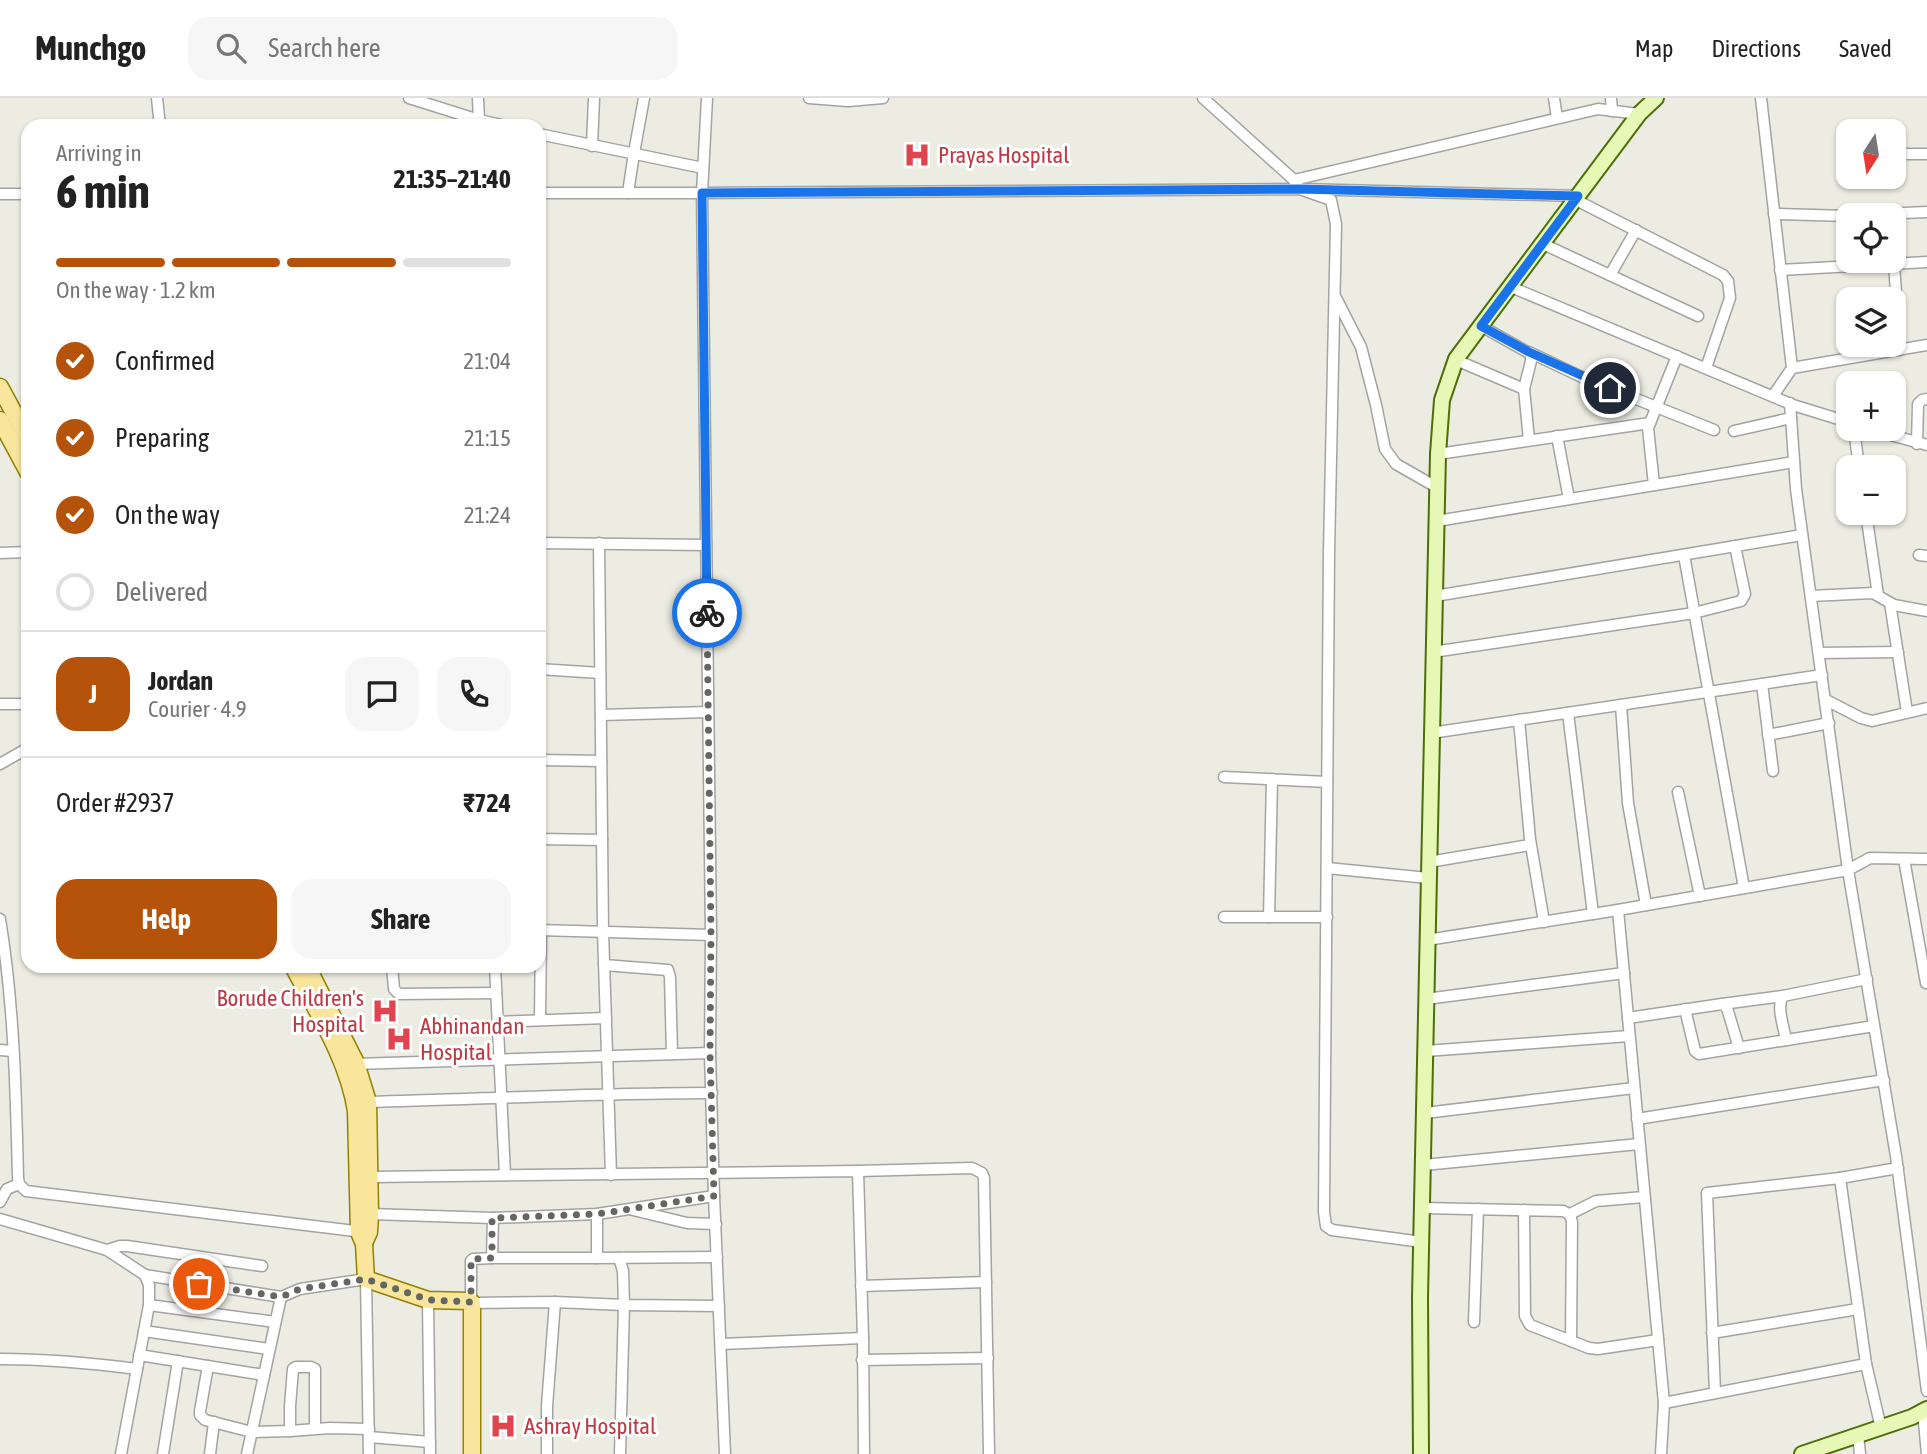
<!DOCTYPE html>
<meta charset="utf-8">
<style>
body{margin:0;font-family:"Asap Condensed",sans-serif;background:#f6f6f6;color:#222;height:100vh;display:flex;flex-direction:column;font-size:26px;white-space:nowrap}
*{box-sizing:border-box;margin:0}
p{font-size:23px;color:#767676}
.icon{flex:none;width:38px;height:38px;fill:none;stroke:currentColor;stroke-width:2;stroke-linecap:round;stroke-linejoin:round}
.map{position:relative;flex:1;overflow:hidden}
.drawer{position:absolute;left:21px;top:21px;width:525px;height:854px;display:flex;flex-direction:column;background:#fff;border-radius:21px;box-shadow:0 2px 5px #0004}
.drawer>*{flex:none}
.needle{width:46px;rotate:192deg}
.controls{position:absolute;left:1836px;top:21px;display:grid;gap:14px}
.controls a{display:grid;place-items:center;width:70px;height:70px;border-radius:14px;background:#fff;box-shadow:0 2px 5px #0004;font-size:35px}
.pin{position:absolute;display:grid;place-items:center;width:60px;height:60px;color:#fff;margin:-30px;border:4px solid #fff;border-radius:50%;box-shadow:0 2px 7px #0007}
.courier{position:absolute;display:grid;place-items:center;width:70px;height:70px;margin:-35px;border:5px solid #1a73e8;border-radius:50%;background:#fff;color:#222;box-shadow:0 2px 9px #0007}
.overview em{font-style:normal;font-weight:700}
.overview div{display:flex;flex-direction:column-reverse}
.overview{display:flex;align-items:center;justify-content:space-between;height:119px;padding:0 35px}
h1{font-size:46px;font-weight:700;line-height:52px}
.bar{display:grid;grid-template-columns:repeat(4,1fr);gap:10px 7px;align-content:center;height:84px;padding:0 35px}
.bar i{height:9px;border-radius:5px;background:#e0e0e0}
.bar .selected{background:#b45309}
.bar p{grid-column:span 4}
.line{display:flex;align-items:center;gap:18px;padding:0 35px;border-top:2px solid #e0e0e0}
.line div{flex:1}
.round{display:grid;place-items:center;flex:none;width:74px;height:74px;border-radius:21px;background:#f6f6f6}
ol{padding:0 35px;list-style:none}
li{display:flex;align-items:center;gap:21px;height:77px}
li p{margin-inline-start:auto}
li .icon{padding:7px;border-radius:50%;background:#b45309;color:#fff;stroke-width:4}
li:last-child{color:#767676}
li i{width:38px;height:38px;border:4px solid #e0e0e0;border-radius:50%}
.action{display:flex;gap:14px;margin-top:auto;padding:14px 35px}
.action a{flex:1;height:80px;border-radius:21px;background:#b45309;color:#fff;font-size:28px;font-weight:700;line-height:80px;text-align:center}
.action a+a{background:#f6f6f6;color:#222}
header{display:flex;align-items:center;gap:42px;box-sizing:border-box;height:98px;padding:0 35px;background:#fff;border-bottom:2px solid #e0e0e0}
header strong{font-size:33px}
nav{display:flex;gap:38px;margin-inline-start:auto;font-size:24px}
.search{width:490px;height:63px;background:#f6f6f6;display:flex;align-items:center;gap:18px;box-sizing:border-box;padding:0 24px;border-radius:21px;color:#767676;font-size:26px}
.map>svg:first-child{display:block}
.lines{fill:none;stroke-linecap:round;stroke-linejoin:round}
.street-casing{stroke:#a3a3a3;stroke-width:13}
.secondary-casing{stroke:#4d6f07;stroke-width:18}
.primary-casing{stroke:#918104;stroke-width:19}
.street{stroke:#fff;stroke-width:10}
.secondary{stroke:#e6f7b6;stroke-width:14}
.primary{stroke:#f9e59b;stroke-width:16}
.done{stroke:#656561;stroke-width:7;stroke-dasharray:0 12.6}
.route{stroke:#1a73e8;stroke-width:9}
.labels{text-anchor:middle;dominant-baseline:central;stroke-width:6;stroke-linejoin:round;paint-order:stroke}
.health-label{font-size:23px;fill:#be3a42;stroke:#fff;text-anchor:start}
</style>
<header>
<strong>Munchgo</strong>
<div class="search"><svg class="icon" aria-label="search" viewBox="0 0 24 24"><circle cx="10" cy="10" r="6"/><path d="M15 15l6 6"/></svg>Search here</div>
<nav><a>Map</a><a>Directions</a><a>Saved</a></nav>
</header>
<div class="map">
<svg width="1927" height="1356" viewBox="0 0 1927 1356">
<rect width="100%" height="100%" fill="#edece2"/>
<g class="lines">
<g class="street-casing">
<g id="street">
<path d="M157 0 160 28"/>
<path d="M409 0 479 22 506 28"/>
<path d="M478 0 479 22"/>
<path d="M707 0 702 95 1300 91 1579 98"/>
<path d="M809 0 848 3 883 0"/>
<path d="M1203 0 1294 82 1300 91 1331 102 1336 126 1329 454 1324 1114 1326 1128 1332 1132 1422 1144"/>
<path d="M1554 0 1557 20"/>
<path d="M1611 0 1612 13"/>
<path d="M1761 0 1792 270 1773 298"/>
<path d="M539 36 703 70"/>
<path d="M592 48 594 0"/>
<path d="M1894 56H1927"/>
<path d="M1294 82 1598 11 1639 16"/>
<path d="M539 95H702L711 837 710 955 714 1098 725 1356"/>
<path d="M628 95 634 55 644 0"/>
<path d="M0 96H28"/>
<path d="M1576 102 1723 177 1728 183 1730 200 1706 270"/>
<path d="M1774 116 1848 118"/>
<path d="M1857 117 1927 114"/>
<path d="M1543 146 1698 218"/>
<path d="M1894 166 1900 252"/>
<path d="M1780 172 1927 164"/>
<path d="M1610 177 1636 132"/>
<path d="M1511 189 1793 307 1848 324"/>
<path d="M1336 200 1361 249 1376 307 1385 351 1396 366 1438 390"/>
<path d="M1481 228 1531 256V263L1524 291 1529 342"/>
<path d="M1529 254 1586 281 1714 332"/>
<path d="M1456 262 1524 291"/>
<path d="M1792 270 1927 247"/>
<path d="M1790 305 1796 391 1848 772 1870 760 1927 761"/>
<path d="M1854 331 1859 369"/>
<path d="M1869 331 1927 347"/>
<path d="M1734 333 1791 320"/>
<path d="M1557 338 1569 401"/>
<path d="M1917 346 1918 306 1922 302 1927 301"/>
<path d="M1438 356 1650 325"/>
<path d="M1654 387 1648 330 1677 258"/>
<path d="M1866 415 1878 497"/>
<path d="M1437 423 1794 364"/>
<path d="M539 445 706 447"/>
<path d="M599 445 603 833 611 1077"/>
<path d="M0 455 28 454"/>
<path d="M1684 457 1744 790"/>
<path d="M1919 457 1927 458"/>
<path d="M1435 498 1802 437"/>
<path d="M1811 498 1873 495 1894 507 1927 513"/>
<path d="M1890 505 1907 614"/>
<path d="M1433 554 1694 515 1741 503 1745 496 1735 448"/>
<path d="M1819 555 1898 554"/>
<path d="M539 571 600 575"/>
<path d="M1762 586 1773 673"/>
<path d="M1826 602 1861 620 1872 623 1927 610"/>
<path d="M0 606H28"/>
<path d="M1621 607 1628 705 1646 807"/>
<path d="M1568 615 1593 816"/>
<path d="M601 617 708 614"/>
<path d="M1519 622 1530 741 1544 824"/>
<path d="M1431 635 1822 577"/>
<path d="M1768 637 1829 625"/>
<path d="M539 662 601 663"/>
<path d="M0 666 28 650"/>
<path d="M1224 679 1327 684"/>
<path d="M1678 694 1700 798"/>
<path d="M539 741 602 742"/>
<path d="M1904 761 1926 885"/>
<path d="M1429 764 1530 747"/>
<path d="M1327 770 1428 780"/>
<path d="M1618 812 1664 1305 1661 1356"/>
<path d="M1224 819H1327"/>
<path d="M1269 819 1272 681"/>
<path d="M0 821C14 906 16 994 18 1080L19 1086 26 1093 363 1134"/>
<path d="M539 832 711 837"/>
<path d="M1427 842 1618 812 1848 772 1896 1058 1927 1293"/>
<path d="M604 867 668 872 670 879 672 956"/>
<path d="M392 868 394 891 399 896 496 895"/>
<path d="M495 868 505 1077"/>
<path d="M1426 901 1624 875"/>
<path d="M1722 906 1783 898"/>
<path d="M1685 911 1695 953 1699 956 1874 928"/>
<path d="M1628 920 1722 906 1727 910 1739 950"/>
<path d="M540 922 541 832"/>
<path d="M497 924 606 920"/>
<path d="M1786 942C1784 929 1776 909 1783 898L1867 881"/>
<path d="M0 952 13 953"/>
<path d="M1426 953 1629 938"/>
<path d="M354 966 710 955"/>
<path d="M368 1004C483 1001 597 995 712 995"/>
<path d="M1425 1015 1634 990"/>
<path d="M1637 1021 1884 982"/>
<path d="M1424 1067 1639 1046"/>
<path d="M858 1073 972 1070 982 1075 984 1080 989 1356"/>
<path d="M371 1079 858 1073 863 1240 864 1356"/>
<path d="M0 1104 7 1091 19 1086"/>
<path d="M1423 1110 1563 1113C1569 1115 1571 1118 1572 1124L1571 1243"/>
<path d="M633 1112 687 1125 716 1126"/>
<path d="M1524 1112 1525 1218 1530 1227 1589 1250 1598 1251 1658 1242"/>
<path d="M370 1116 493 1120 597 1116 714 1098"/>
<path d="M1570 1116 1596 1103 1644 1099"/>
<path d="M0 1121 107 1152 145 1177 149 1187V1207L121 1356"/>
<path d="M107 1152 120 1148H127L262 1168"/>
<path d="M492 1160H597V1116"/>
<path d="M597 1160 717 1159"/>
<path d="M619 1160 623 1173 624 1207 719 1208"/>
<path d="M145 1177 281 1199 300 1191 366 1181 369 1356"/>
<path d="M861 1188 986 1184"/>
<path d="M428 1202 430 1356"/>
<path d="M471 1204V1163L473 1161 492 1160 493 1120"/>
<path d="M472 1205 555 1204 624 1207 620 1356"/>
<path d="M149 1207 275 1224"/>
<path d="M1474 1224 1478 1111"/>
<path d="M144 1233 269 1251"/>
<path d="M1712 1235 1858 1211"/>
<path d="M721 1246 863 1240"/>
<path d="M139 1257 264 1277"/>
<path d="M0 1261C46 1261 91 1265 137 1271"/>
<path d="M862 1262 988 1260"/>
<path d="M1866 1266 1881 1330"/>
<path d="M208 1268 200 1313V1317L205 1322 252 1334 290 1333 330 1330 369 1331"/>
<path d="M1715 1295 1707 1095 1840 1080"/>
<path d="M1664 1305 1866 1266 1840 1080 1898 1070"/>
<path d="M1923 1314 1927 1356"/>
<path d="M290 1333V1308L293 1271 296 1269H311L315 1271V1330"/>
<path d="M1858 1337 1860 1356"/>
<path d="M369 1339 430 1344"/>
<path d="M163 1356 178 1263"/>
<path d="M210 1356 214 1324"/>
<path d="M247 1356 281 1199"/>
<path d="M547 1356V1308L555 1204"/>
</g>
</g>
<g class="secondary-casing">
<g id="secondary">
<path d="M1421 1356 1420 1199 1438 356 1442 302 1456 261 1639 16 1656 0"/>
<path d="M1802 1356 1912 1319 1927 1311"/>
</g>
</g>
<g class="primary-casing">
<g id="primary">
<path d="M0 289 28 341"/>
<path d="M0 322 28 374"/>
<path d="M293 868C317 914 348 961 356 1013L359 1134 364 1146 366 1181 428 1202 469 1203 472 1205V1356"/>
<path d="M307 868 356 965 368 1004 370 1116 369 1134 364 1145"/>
</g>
</g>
<use href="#street" class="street"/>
<use href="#secondary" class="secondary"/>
<use href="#primary" class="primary"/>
</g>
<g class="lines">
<path class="done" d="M199 1186 281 1199 300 1191 366 1181 429 1202 471 1204V1163L473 1161 492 1160V1120L597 1116 714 1098 710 955 711 837 707 515"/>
<path class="route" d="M707 515 702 95 1300 91 1578 98 1481 228 1529 254 1610 290"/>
</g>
<defs>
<g id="hospital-bare" transform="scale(2.1)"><path d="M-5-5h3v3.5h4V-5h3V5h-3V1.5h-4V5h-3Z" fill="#e0444e" stroke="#fff" stroke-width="2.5" paint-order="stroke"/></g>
</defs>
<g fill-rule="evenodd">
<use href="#hospital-bare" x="917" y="57"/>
<use href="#hospital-bare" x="385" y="913"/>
<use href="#hospital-bare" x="399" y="941"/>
<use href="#hospital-bare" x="503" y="1328"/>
</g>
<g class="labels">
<g class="health-label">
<text x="938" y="57">Prayas Hospital</text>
<text x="364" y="900" text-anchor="end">Borude Children's<tspan x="364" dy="26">Hospital</tspan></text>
<text x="420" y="928">Abhinandan<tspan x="420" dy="26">Hospital</tspan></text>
<text x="524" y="1328">Ashray Hospital</text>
</g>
</g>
</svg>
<div class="controls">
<a><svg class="needle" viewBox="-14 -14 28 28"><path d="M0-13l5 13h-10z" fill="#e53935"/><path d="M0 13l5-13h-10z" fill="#767676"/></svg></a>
<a><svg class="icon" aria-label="locate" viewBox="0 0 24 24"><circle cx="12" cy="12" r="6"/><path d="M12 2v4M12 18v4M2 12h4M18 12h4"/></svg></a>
<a><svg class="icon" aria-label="layers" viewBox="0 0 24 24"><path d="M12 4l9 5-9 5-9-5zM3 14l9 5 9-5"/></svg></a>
<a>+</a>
<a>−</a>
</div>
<div class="pin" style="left:199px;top:1186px;background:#ea580c"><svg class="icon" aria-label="bag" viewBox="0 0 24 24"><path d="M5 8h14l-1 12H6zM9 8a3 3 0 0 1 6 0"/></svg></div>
<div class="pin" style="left:1610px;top:290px;background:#1f2937"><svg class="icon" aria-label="home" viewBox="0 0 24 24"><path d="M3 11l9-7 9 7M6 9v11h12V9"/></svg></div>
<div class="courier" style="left:707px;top:515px"><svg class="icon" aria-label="bike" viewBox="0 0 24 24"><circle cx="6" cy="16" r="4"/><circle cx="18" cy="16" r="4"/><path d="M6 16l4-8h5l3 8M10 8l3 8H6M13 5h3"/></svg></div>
<section class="drawer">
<div class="overview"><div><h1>6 min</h1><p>Arriving in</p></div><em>21:35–21:40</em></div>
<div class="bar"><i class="selected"></i><i class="selected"></i><i class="selected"></i><i></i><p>On the way · 1.2 km</p></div>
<ol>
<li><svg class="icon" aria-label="check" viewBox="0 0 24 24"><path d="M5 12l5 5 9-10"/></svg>Confirmed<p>21:04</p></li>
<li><svg class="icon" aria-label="check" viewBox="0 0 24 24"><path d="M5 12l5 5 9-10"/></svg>Preparing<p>21:15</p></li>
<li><svg class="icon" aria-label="check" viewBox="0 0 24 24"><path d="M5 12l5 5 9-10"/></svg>On the way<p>21:24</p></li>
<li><i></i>Delivered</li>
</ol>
<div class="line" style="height:126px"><b class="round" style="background:#b45309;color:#fff">J</b><div><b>Jordan</b><p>Courier · 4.9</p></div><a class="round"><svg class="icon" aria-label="chat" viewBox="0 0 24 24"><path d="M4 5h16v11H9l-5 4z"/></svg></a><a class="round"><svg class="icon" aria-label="phone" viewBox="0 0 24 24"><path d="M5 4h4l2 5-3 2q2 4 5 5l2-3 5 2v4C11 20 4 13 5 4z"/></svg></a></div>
<div class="line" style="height:91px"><div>Order #2937</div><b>₹724</b></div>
<div class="action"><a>Help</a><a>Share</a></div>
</section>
</div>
